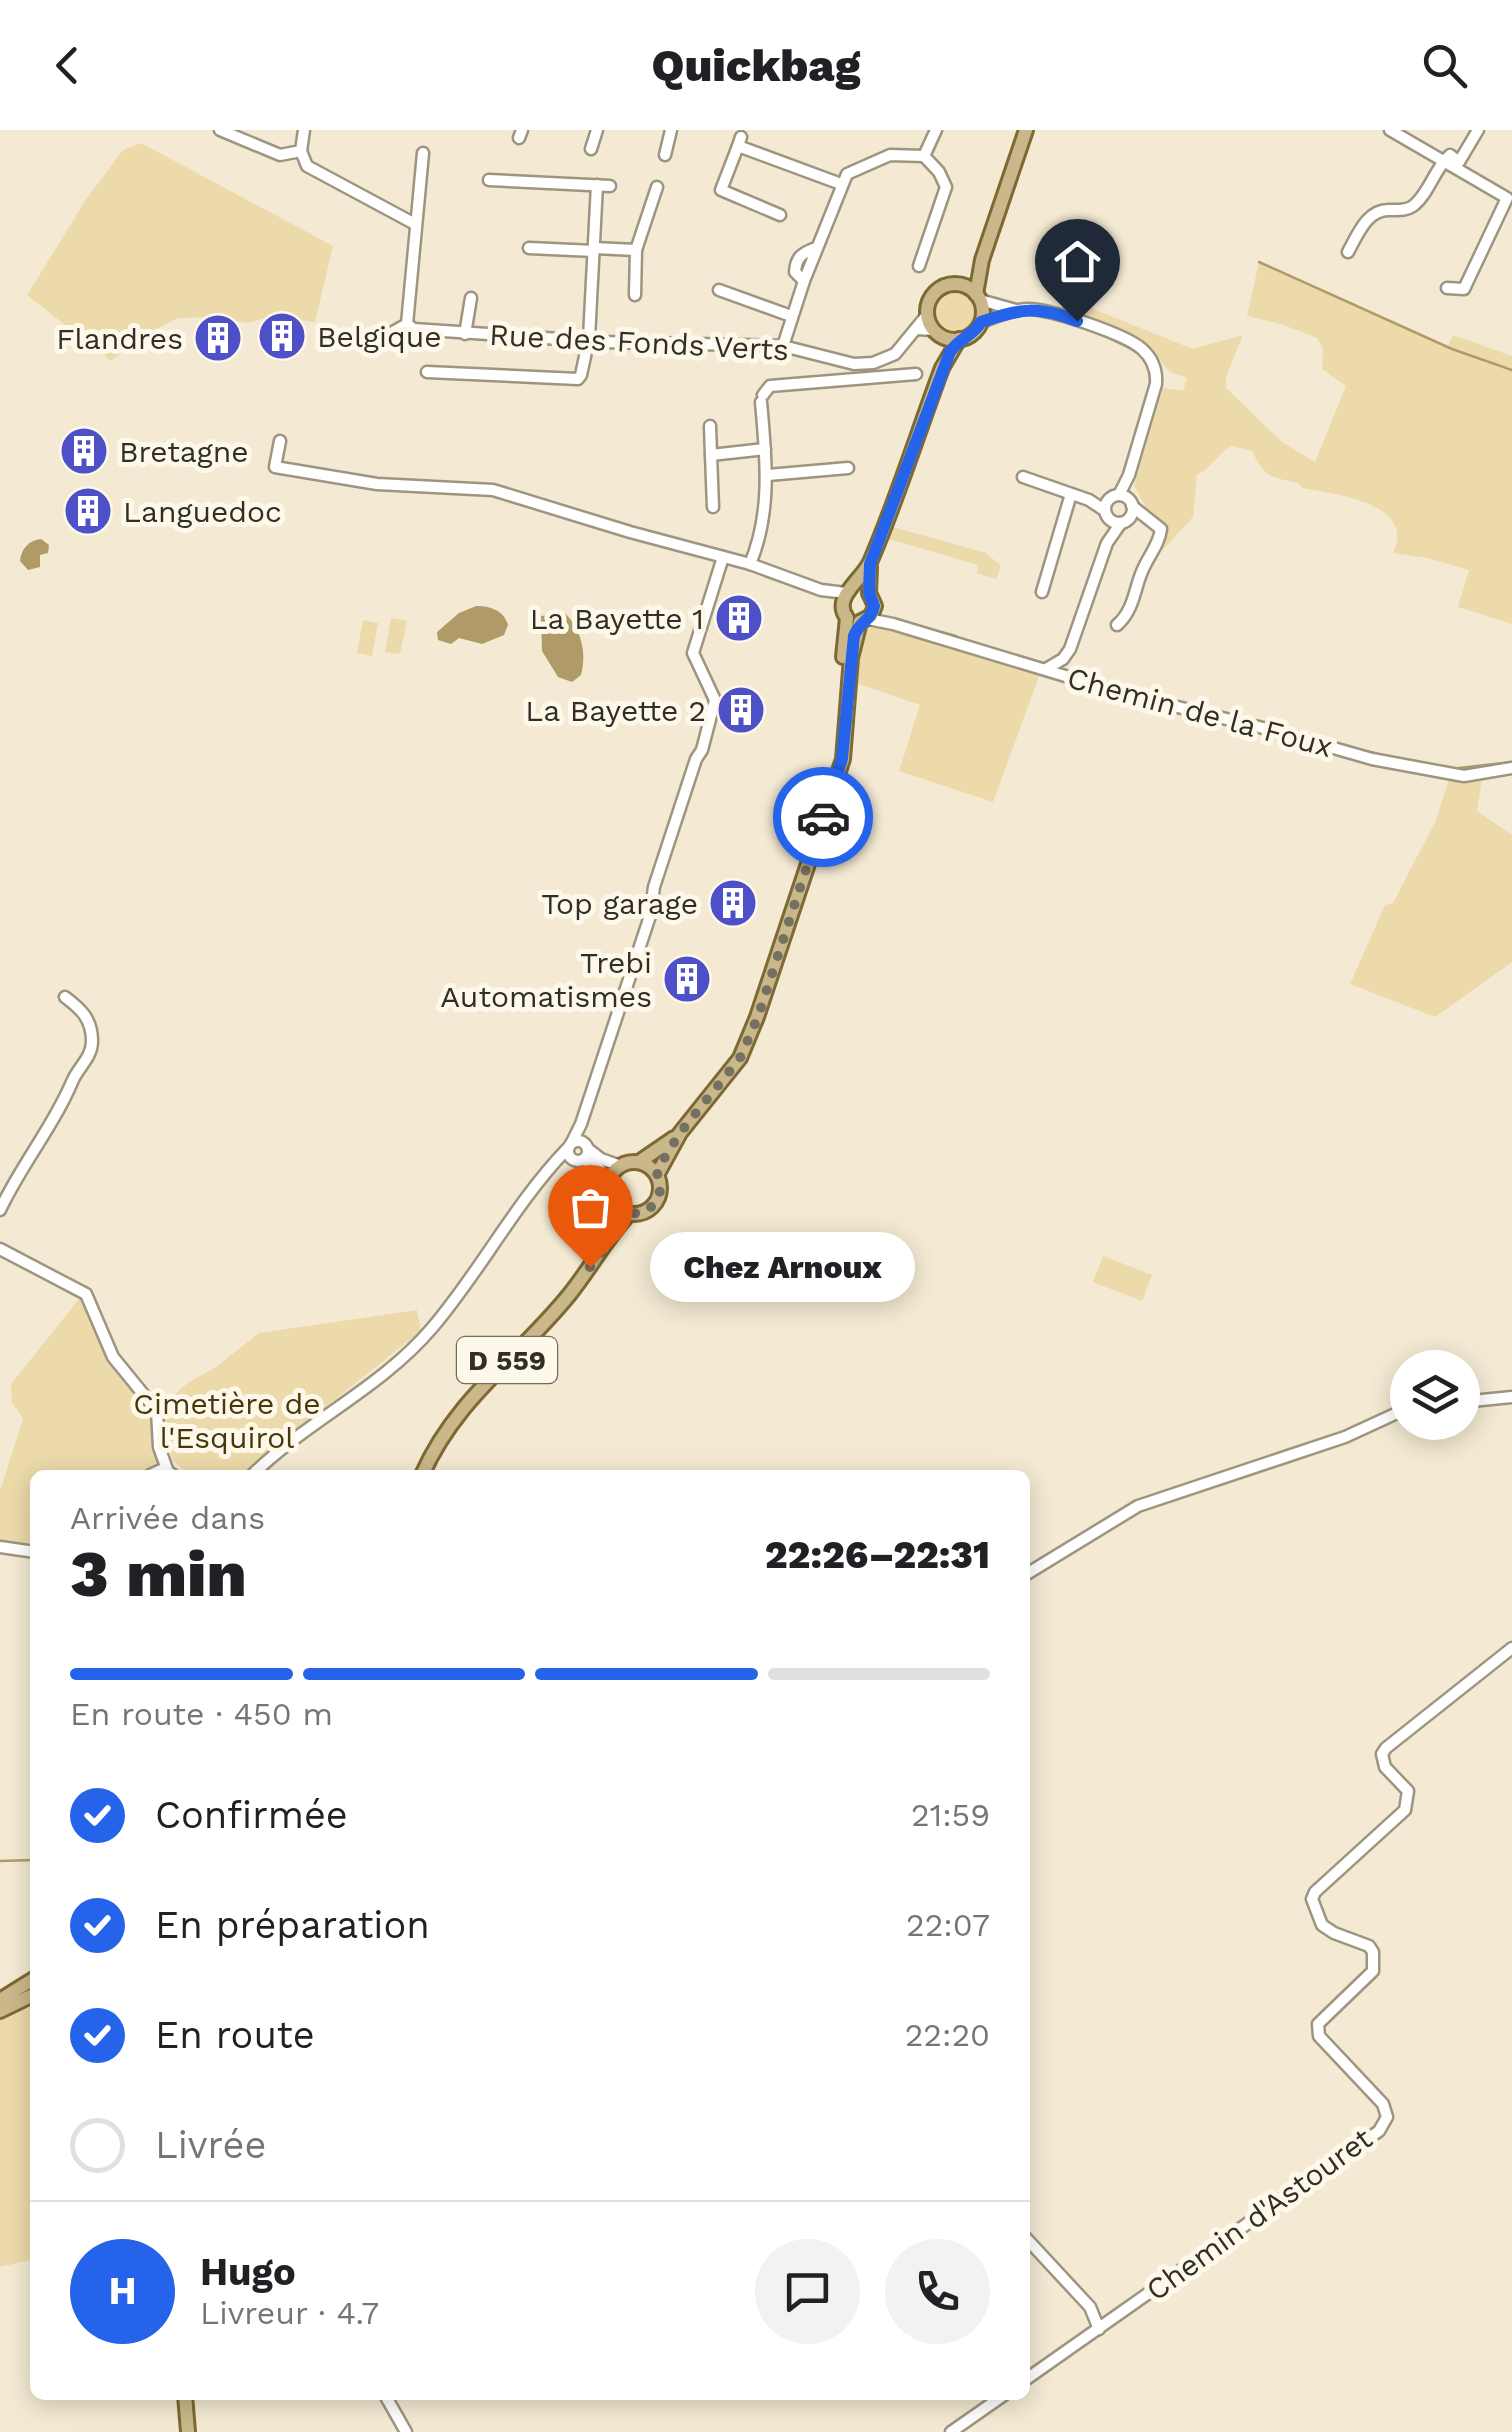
<!DOCTYPE html>
<html lang="fr">
<meta charset="utf-8">
<style>
body{margin:0;font-family:"Work Sans",sans-serif;background:#f2f2f2;color:#202124;height:100vh;display:flex;flex-direction:column;font-size:38px;white-space:nowrap}
*{box-sizing:border-box;margin:0}
p{font-size:32px;color:#757577}
.icon{flex:none;width:55px;height:55px;fill:none;stroke:currentColor;stroke-width:2;stroke-linecap:round;stroke-linejoin:round}
.map{position:relative;flex:1;overflow:hidden}
.sheet{position:absolute;left:30px;top:1340px;width:1000px;height:930px;display:flex;flex-direction:column;background:#fff;border-radius:15px;box-shadow:0 5px 25px #0003}
.sheet>*{flex:none}
.controls{position:absolute;left:1390px;top:1220px;display:grid;gap:20px}
.controls a{display:grid;place-items:center;width:90px;height:90px;border-radius:50%;background:#fff;box-shadow:0 5px 25px #0003;font-size:50px}
.pin{position:absolute;display:grid;place-items:center;width:85px;height:85px;color:#fff;margin:-102px -42px;border-radius:50% 50% 50% 0;rotate:-45deg;box-shadow:0 0 10px #0007}
.pin .icon{rotate:45deg}
.courier{position:absolute;display:grid;place-items:center;width:100px;height:100px;margin:-50px;border:8px solid #2563eb;border-radius:50%;background:#fff;color:#222;box-shadow:0 2px 12px #0007}
.bubble{position:absolute;height:70px;border-radius:35px;background:#fff;box-shadow:0 5px 25px #0003;font-size:32px;font-weight:800;line-height:70px;text-align:center}
.overview em{font-style:normal;font-weight:800}
.overview div{display:flex;flex-direction:column-reverse}
.overview{display:flex;align-items:center;justify-content:space-between;height:170px;padding:0 40px}
h1{font-size:65px;font-weight:800;line-height:75px}
.bar{display:grid;grid-template-columns:repeat(4,1fr);gap:15px 10px;align-content:center;height:120px;padding:0 40px}
.bar i{height:12px;border-radius:8px;background:#e0e0e0}
.bar .active{background:#2563eb}
.bar p{grid-column:span 4}
.line{display:flex;align-items:center;gap:25px;padding:0 40px;border-top:2px solid #e0e0e0}
.line div{flex:1}
.round{display:grid;place-items:center;flex:none;width:105px;height:105px;border-radius:52px;background:#f2f2f2}
ol{padding:0 40px;list-style:none}
li{display:flex;align-items:center;gap:30px;height:110px}
li p{margin-inline-start:auto}
li .icon{padding:10px;border-radius:50%;background:#2563eb;color:#fff;stroke-width:4}
li:last-child{color:#757577}
li i{width:55px;height:55px;border:5px solid #e0e0e0;border-radius:50%}
header{display:flex;justify-content:space-between;align-items:center;height:130px;padding:0 40px;background:#fff;font-size:45px;font-weight:800}
.map>svg:first-child{display:block}
.green{fill:#eddaab}
.water{fill:#b09b68}
.lines{fill:none;stroke-linecap:round;stroke-linejoin:round}
.stream{stroke:#b09b68;stroke-width:2.5}
.minor-casing{stroke:#9d957f;stroke-width:15}
.major-casing{stroke:#7d6934;stroke-width:18}
.minor{stroke:#fff;stroke-width:10}
.major{stroke:#cab88a;stroke-width:12}
.done{stroke:#757062;stroke-width:10;stroke-dasharray:0 18}
.route{stroke:#2563eb;stroke-width:12}
.labels{text-anchor:middle;dominant-baseline:central;stroke-width:10;stroke-linejoin:round;paint-order:stroke}
.shield{fill:#fdf8ea;stroke:#6e6b60;stroke-width:2.5}
.shield-label{font-size:28px;font-weight:bold;fill:#312e25}
.poi-label{font-size:30px;fill:#312e25;stroke:#fdf8ea;text-anchor:end}
.street-label{font-size:30px;fill:#312e25;stroke:#fdf8ea}
.park-label{font-size:30px;fill:#46370c;stroke:#fdf8ea}
</style>
<header><svg class="icon" aria-label="back" viewBox="0 0 24 24"><path d="M15 5l-7 7 7 7"/></svg>Quickbag<svg class="icon" aria-label="search" viewBox="0 0 24 24"><circle cx="10" cy="10" r="6"/><path d="M15 15l6 6"/></svg></header>
<div class="map">
<svg width="1512" height="2302" viewBox="0 0 1512 2302">
<rect width="100%" height="100%" fill="#f4ead3"/>
<g class="green">
<path d="M141 13 333 116 315 192 271 187 246 193 215 187 178 188 138 208 111 231 27 165 87 68 123 20Z"/>
<path d="M1259 132 1447 217 1453 205 1512 226V494L1458 477 1469 440 1428 428 1393 423C1417 372 1333 364 1302 358L1299 353C1270 347 1265 348 1252 321L1232 316C1217 323 1213 338 1197 345L1193 387 1162 421 1168 401 1146 378 1134 355 1163 258 1183 261 1187 248 1170 242 1145 213 1083 188 1088 177 1193 219 1243 205 1226 247V258L1282 312 1315 332 1346 256 1322 239 1323 219 1317 208 1281 194 1247 186Z"/>
<circle cx="955" cy="182" r="20"/>
<path d="M893 397 986 423 1001 436 996 449 977 443 978 435 889 409Z"/>
<path d="M391 488 407 491 400 524 385 522Z"/>
<path d="M363 490 378 493 372 526 357 523Z"/>
<path d="M879 496 1019 534 1040 544 993 672 899 641 920 575 853 552 859 507 870 498Z"/>
<path d="M1482 648 1477 681 1512 705V832L1435 887 1350 854 1385 775 1393 773 1436 690 1449 649Z"/>
<path d="M1103 1126 1152 1145 1142 1171 1093 1152Z"/>
<path d="M80 1168 94 1170 102 1183 116 1228 151 1269 167 1327 145 1345H35V1420L0 1412V1361L23 1289 12 1272 11 1254Z"/>
<path d="M417 1180 421 1201 278 1315 245 1345H189L172 1329 162 1275 189 1252 216 1237 259 1203Z"/>
<path d="M22 1878H35V2129L0 2137V1889Z"/>
</g>
<g class="water">
<path d="M41 409 49 415 48 423 40 425V437L28 440 20 431C21 419 29 410 41 409Z"/>
<path d="M476 476C490 476 504 480 508 495L504 505 482 514 459 508 451 514 438 510 437 502 459 483Z"/>
<path d="M565 483C581 500 587 522 581 545L572 552 558 547 542 521 541 486Z"/>
</g>
<g class="lines">
<g class="stream">
<path d="M1259 132 1452 219 1512 240"/>
<path d="M908 493 956 506"/>
<path d="M1103 551 1183 573"/>
<path d="M1207 579 1258 592"/>
<path d="M1281 598 1327 611"/>
<path d="M1334 613 1382 625"/>
<path d="M1450 639 1512 632"/>
<path d="M0 1731 35 1730"/>
</g>
<g class="minor-casing">
<g id="minor">
<path d="M220 0 280 25 301 21"/>
<path d="M304 0 301 21 307 36 415 94"/>
<path d="M1390 0 1507 68 1464 159 1447 158"/>
<path d="M741 7 738 16 841 54"/>
<path d="M519 8 522 0"/>
<path d="M738 16 721 60 780 85"/>
<path d="M591 19 597 0"/>
<path d="M665 25 671 0"/>
<path d="M489 50 610 56"/>
<path d="M529 118 594 121"/>
<path d="M594 118 636 120 635 165"/>
<path d="M816 118C802 123 796 127 795 142L804 151 847 44 890 25 924 26 936 0"/>
<path d="M636 120 657 57"/>
<path d="M1348 122C1358 104 1367 79 1390 80 1398 80 1406 81 1413 76 1429 64 1434 39 1450 25L1459 32 1478 0"/>
<path d="M919 136 946 57 939 42 924 26"/>
<path d="M719 160 791 186"/>
<path d="M980 170 1016 180"/>
<path d="M981 192C995 187 1011 180 1026 179 1047 177 1127 205 1142 219 1152 228 1157 240 1156 254L1129 345 1119 365"/>
<path d="M407 194 414 199 604 212 783 216 854 234 873 233 895 224 927 185"/>
<path d="M407 194 423 23"/>
<path d="M917 199 933 200"/>
<path d="M465 204 471 168"/>
<path d="M384 207 407 194"/>
<path d="M783 216 804 151"/>
<path d="M427 242 578 249 581 245 589 208 597 55"/>
<path d="M763 265 770 256 916 244"/>
<path d="M710 296 711 325"/>
<path d="M280 311 275 337 377 354 493 360 630 402 750 434 821 460 846 463"/>
<path d="M768 345 848 338"/>
<path d="M1023 347 1089 370 1104 380"/>
<circle cx="1119" cy="379" r="14"/>
<path d="M713 377 711 325 765 319"/>
<path d="M750 434C772 382 766 327 761 272"/>
<path d="M1042 462 1071 364"/>
<path d="M868 489 893 494 1125 564 1267 599 1372 629 1464 646 1512 638"/>
<path d="M1117 495C1133 481 1134 462 1141 444 1147 427 1159 416 1161 399L1132 376"/>
<path d="M1046 539 1063 529 1070 519 1107 413 1121 393"/>
<circle cx="578" cy="1021" r="10"/>
<path d="M572 1012 581 994 650 786 654 757 696 629 702 620 715 570 693 523 723 427"/>
<path d="M588 1019 601 1029 621 1036"/>
<path d="M583 1030 597 1036 609 1051"/>
<path d="M0 1080C21 1035 53 997 72 952 78 937 92 928 92 911 92 889 81 879 65 867"/>
<path d="M0 1119 86 1164 113 1227 157 1281 159 1317 168 1342"/>
<path d="M1462 1272 1512 1267"/>
<path d="M150 1345 161 1340 172 1344"/>
<path d="M252 1345C307 1291 381 1258 432 1198 480 1142 515 1073 567 1019"/>
<path d="M0 1417 35 1422"/>
<path d="M1025 1445 1138 1376 1345 1307 1408 1278"/>
<path d="M1025 2107 1090 2177 1099 2199"/>
<path d="M1025 2250 1379 2001 1387 1987 1383 1974 1319 1906 1318 1894 1373 1841V1822L1369 1816 1334 1803 1322 1795 1312 1769 1315 1762 1405 1680 1408 1661 1385 1637 1382 1624 1386 1618 1512 1518"/>
<path d="M385 2265 406 2302"/>
<path d="M951 2302 1004 2265"/>
</g>
</g>
<g class="major-casing">
<g id="major">
<circle cx="955" cy="182" r="28"/>
<path d="M976 164 982 130 1026 0"/>
<path d="M860 492 871 486 875 476 869 463 870 437"/>
<path d="M843 527 847 488C831 467 863 450 871 430 898 367 918 302 942 238L959 209"/>
<path d="M639 1032 674 1008"/>
<circle cx="634" cy="1058" r="26"/>
<path d="M657 1045 680 1003 740 928 757 887 843 629 851 528 860 492"/>
<path d="M422 1345C456 1268 518 1228 569 1165 590 1139 606 1109 629 1084"/>
<path d="M0 1870 35 1848"/>
<path d="M0 1881 35 1864"/>
<path d="M185 2265 188 2302"/>
</g>
</g>
<use href="#minor" class="minor"/>
<use href="#major" class="major"/>
</g>
<g class="lines">
<path class="done" d="M590 1137 629 1084 646 1082 656 1072 660 1061 657 1045 662 1032 680 1003 740 928 758 887 823 687"/>
<path class="route" d="M823 687 842 629 854 506C860 491 871 491 874 476L869 463 870 434 950 222C959 208 973 206 981 192 1021 179 1037 175 1077 191"/>
</g>
<defs>
<g id="building-disc" transform="scale(2.5)"><circle r="9.5" fill="#4e50c7" stroke="#fdf8ea"/><path d="M-4-6H4V6H1V3H-1V6H-4ZM-2.5-4.3h1.7v1.8h-1.7ZM.8-4.3h1.7v1.8H.8ZM-2.5-1h1.7V.8h-1.7ZM.8-1h1.7V.8H.8Z" fill="#fff"/></g>
</defs>
<g fill-rule="evenodd">
<use href="#building-disc" x="282" y="206"/>
<use href="#building-disc" x="218" y="208"/>
<use href="#building-disc" x="84" y="321"/>
<use href="#building-disc" x="88" y="381"/>
<use href="#building-disc" x="739" y="488"/>
<use href="#building-disc" x="741" y="580"/>
<use href="#building-disc" x="733" y="773"/>
<use href="#building-disc" x="687" y="849"/>
</g>
<g class="labels">
<rect class="shield" x="457" y="1207" width="100" height="46" rx="8"/>
<g class="shield-label">
<text x="507" y="1230">D 559</text>
</g>
<g class="poi-label">
<text x="317" y="206" text-anchor="start">Belgique</text>
<text x="183" y="208">Flandres</text>
<text x="119" y="321" text-anchor="start">Bretagne</text>
<text x="123" y="381" text-anchor="start">Languedoc</text>
<text x="704" y="488">La Bayette 1</text>
<text x="706" y="580">La Bayette 2</text>
<text x="698" y="773">Top garage</text>
<text x="652" y="832">Trebi<tspan x="652" dy="34">Automatismes</tspan></text>
</g>
<g class="street-label">
<text transform="translate(639 212) rotate(3)">Rue des Fonds Verts</text>
<text transform="translate(1200 582) rotate(15)">Chemin de la Foux</text>
<text transform="translate(1259 2084) rotate(-36)">Chemin d'Astouret</text>
</g>
<g class="park-label">
<text x="227" y="1273">Cimetière de<tspan x="227" dy="34">l'Esquirol</tspan></text>
</g>
</g>
</svg>
<div class="controls">
<a><svg class="icon" aria-label="layers" viewBox="0 0 24 24"><path d="M12 4l9 5-9 5-9-5zM3 14l9 5 9-5"/></svg></a>
</div>
<div class="pin" style="left:590px;top:1137px;background:#ea580c"><svg class="icon" aria-label="bag" viewBox="0 0 24 24"><path d="M5 8h14l-1 12H6zM9 8a3 3 0 0 1 6 0"/></svg></div>
<div class="pin" style="left:1077px;top:191px;background:#1f2937"><svg class="icon" aria-label="home" viewBox="0 0 24 24"><path d="M3 11l9-7 9 7M6 9v11h12V9"/></svg></div>
<div class="courier" style="left:823px;top:687px"><svg class="icon" aria-label="car" viewBox="0 0 24 24"><path d="M5 17H2v-5l4-1 3-4h7l3 4 3 1v5h-3M9 17h6M6 11h13"/><circle cx="7" cy="17" r="2"/><circle cx="17" cy="17" r="2"/></svg></div>
<div class="bubble" style="left:650px;top:1102px;width:265px">Chez Arnoux</div>
<section class="sheet">
<div class="overview"><div><h1>3 min</h1><p>Arrivée dans</p></div><em>22:26–22:31</em></div>
<div class="bar"><i class="active"></i><i class="active"></i><i class="active"></i><i></i><p>En route · 450 m</p></div>
<ol>
<li><svg class="icon" aria-label="check" viewBox="0 0 24 24"><path d="M5 12l5 5 9-10"/></svg>Confirmée<p>21:59</p></li>
<li><svg class="icon" aria-label="check" viewBox="0 0 24 24"><path d="M5 12l5 5 9-10"/></svg>En préparation<p>22:07</p></li>
<li><svg class="icon" aria-label="check" viewBox="0 0 24 24"><path d="M5 12l5 5 9-10"/></svg>En route<p>22:20</p></li>
<li><i></i>Livrée</li>
</ol>
<div class="line" style="height:180px"><b class="round" style="background:#2563eb;color:#fff">H</b><div><b>Hugo</b><p>Livreur · 4.7</p></div><a class="round"><svg class="icon" aria-label="chat" viewBox="0 0 24 24"><path d="M4 5h16v11H9l-5 4z"/></svg></a><a class="round"><svg class="icon" aria-label="phone" viewBox="0 0 24 24"><path d="M5 4h4l2 5-3 2q2 4 5 5l2-3 5 2v4C11 20 4 13 5 4z"/></svg></a></div>
</section>
</div>
